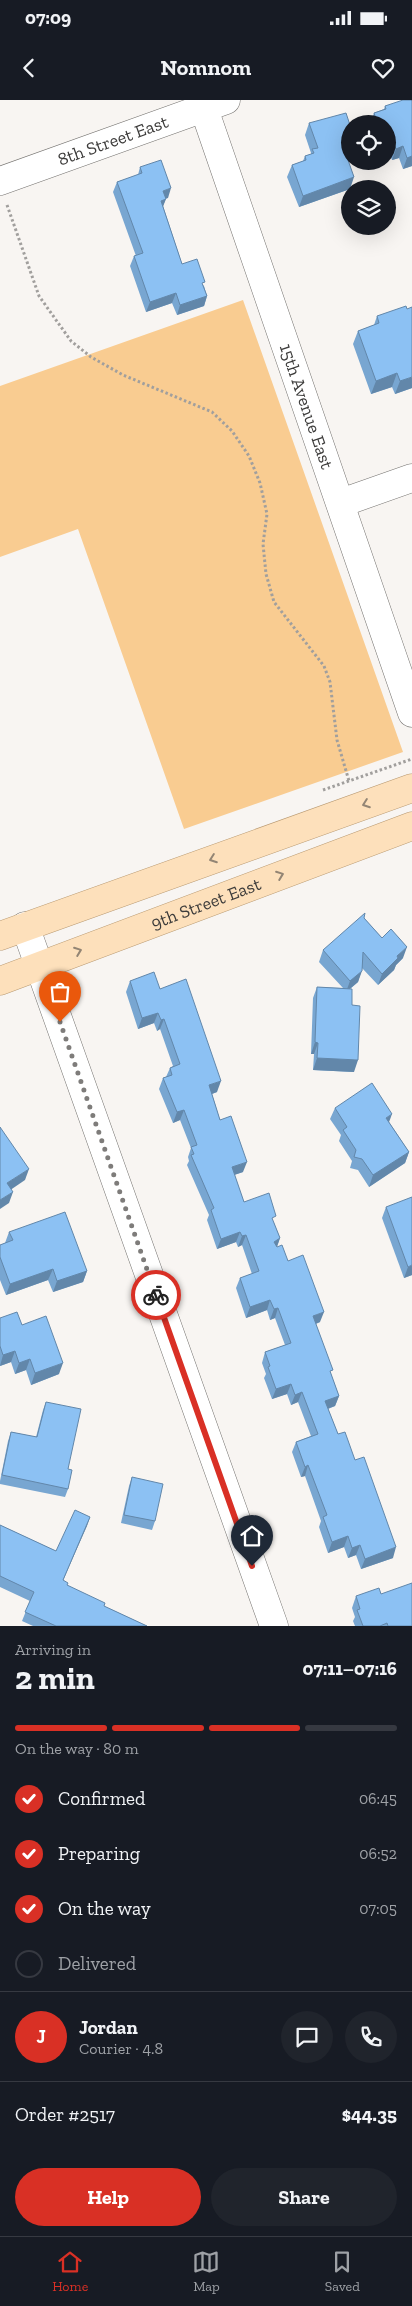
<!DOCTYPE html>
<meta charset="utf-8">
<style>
body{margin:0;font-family:"Zilla Slab",serif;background:#20242c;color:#f1f3f6;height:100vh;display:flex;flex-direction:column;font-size:19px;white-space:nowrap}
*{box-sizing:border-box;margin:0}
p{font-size:16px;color:#9ea1a6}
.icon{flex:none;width:28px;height:28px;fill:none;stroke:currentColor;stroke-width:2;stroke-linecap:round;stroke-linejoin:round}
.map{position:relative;height:1526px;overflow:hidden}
.drawer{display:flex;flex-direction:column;background:#171b24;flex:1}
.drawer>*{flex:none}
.controls{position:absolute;left:341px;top:15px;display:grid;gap:10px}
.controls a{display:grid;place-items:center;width:55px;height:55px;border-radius:50%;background:#171b24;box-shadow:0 5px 20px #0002;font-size:25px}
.pin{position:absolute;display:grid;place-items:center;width:42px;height:42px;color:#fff;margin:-51px -21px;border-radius:50% 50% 50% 0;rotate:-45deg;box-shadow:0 0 5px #0007}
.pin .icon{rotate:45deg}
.courier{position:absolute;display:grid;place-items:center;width:50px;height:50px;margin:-25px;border:4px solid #d93025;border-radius:50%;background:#fff;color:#222;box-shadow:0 1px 6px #0007}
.overview em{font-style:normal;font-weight:700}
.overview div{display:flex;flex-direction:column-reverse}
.overview{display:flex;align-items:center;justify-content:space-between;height:85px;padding:0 15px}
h1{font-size:32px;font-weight:700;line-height:38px}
.bar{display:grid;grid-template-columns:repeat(4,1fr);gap:8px 5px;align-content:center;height:60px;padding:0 15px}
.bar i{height:6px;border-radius:4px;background:#363941}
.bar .current{background:#d93025}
.bar p{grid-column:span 4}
.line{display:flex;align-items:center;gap:12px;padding:0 15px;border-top:1px solid #363941}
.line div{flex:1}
.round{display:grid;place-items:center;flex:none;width:52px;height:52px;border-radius:26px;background:#20242c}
ol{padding:0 15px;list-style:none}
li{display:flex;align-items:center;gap:15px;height:55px}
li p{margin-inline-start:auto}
li .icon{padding:5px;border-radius:50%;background:#d93025;color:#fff;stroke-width:4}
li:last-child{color:#9ea1a6}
li i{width:28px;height:28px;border:2px solid #363941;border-radius:50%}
.button{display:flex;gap:10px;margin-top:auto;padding:10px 15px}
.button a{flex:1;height:58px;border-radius:30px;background:#d93025;color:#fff;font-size:20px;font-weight:700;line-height:58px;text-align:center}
.button a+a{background:#20242c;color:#f1f3f6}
.status{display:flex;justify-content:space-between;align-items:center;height:35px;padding:0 25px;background:#171b24;direction:ltr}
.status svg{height:14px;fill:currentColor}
header{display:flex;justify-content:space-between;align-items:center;height:65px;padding:0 15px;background:#171b24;font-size:22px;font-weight:700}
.tabs{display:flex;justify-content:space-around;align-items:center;height:70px;border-top:1px solid #363941;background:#171b24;font-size:14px;color:#9ea1a6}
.tabs a{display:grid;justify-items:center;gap:2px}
.tabs .current{color:#d93025}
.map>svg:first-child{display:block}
.green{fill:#f9cc91}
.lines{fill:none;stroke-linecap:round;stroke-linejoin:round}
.minor-casing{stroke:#757370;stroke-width:29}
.major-casing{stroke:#b89971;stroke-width:29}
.path{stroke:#a19f9d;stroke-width:3;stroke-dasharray:2.5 2.5;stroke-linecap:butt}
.minor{stroke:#fff;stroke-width:28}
.major{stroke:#fde0bb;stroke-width:28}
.wall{fill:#78a6d1}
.shaded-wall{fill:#6287aa}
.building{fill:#8cc1f3;stroke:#6287aa}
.oneway{stroke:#938574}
.done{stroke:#7e7c7a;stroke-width:5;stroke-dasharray:0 9}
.route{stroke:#d93025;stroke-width:6}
.labels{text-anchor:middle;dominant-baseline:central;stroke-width:4;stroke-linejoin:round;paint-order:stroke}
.street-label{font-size:18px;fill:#3c3b3a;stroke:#fff}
</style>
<div class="status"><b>07:09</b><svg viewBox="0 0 49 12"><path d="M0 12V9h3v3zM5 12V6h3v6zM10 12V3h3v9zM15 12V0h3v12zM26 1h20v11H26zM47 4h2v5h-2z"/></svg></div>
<header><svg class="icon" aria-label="back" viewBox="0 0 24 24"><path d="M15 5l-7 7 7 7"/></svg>Nomnom<svg class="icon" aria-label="heart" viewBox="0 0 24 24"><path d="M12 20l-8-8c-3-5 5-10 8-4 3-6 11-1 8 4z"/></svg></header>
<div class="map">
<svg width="412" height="1526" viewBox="0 0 412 1526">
<rect width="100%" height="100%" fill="#f8f5f2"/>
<path class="green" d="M243 200 403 652 184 729 78 429 0 457V286Z"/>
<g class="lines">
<g class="minor-casing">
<g id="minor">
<path id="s1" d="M201 0 412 613"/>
<path id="s2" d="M0 81 226 0"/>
<path d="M341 403 412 378"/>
<path d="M25 826 274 1526"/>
</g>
</g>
<g class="major-casing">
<g id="major">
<path d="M0 836 412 688"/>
<path id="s3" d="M0 881 412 726"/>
</g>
</g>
<g class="path">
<path d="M7 105 39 196 71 241 91 257 123 275 212 312 232 331 249 356 260 383 267 414 263 444 266 474 274 502 324 566 330 582 337 640 349 681"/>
<path d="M323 690 412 659"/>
</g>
<use href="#minor" class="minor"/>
<use href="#major" class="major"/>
</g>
<g class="wall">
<path d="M412 1V66L403 69 399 58 392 60 388 49V24H370L374 13 384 9 385 6Z"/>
<path d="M309 23 350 50 345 52 350 89 299 107 287 77 292 65 303 61 305 56 311 54V53L305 35Z"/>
<path d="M140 67 168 98H166L163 106 182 164 204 186 207 196 204 206 177 215 172 203 146 212 130 166 134 156H136L113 92 117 82 138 75Z"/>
<path d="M377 216 412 288 395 294 392 287 371 294 353 244 358 231 374 225Z"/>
<path d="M364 818 382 838 403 858 396 865 394 870 378 885 362 868 358 882 350 889 352 905 354 972 313 970 314 954H311L313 898 317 887 343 888 319 862 323 850Z"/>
<path d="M130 881 160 889 217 992 212 994 220 1020 243 1072 234 1075 244 1102 274 1123 280 1138 277 1147 288 1161 320 1222 316 1224 331 1274 339 1296 335 1306 328 1309 338 1334 355 1360 393 1458 361 1469 356 1455 348 1458 344 1447 328 1453 319 1427 321 1421 305 1376 301 1377 292 1352 296 1342 311 1336 298 1302 291 1305 287 1294 272 1299 264 1278 266 1274 262 1263 265 1252 285 1245 275 1218 270 1220 267 1210 246 1218 236 1188 240 1178 252 1174 242 1145 238 1147 236 1142 217 1149 207 1120 209 1115 187 1065 189 1061 188 1057 191 1048 180 1020 173 1023 159 989 163 978 166 977 170 968 173 966 160 929 157 931 154 923 138 929 126 892Z"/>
<path d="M335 1008 389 1022 409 1052 405 1063 369 1087 358 1070 350 1068 352 1061 339 1041 341 1035 330 1019Z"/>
<path d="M386 1107 412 1175 404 1178 382 1118Z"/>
<path d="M9 1132 87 1171 83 1182 53 1192 48 1180 6 1195 0 1180V1145L5 1143Z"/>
<path d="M0 1218 22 1225 59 1274 31 1285 26 1270 15 1274 11 1262 0 1266Z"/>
<path d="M46 1302 68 1369V1389L65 1397 0 1384V1381L8 1341 11 1332 36 1337 43 1310Z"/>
<path d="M132 1377 155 1421 152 1430 121 1423 129 1386Z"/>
<path d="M90 1417 63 1481 67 1485 104 1506 147 1526H33L22 1521 30 1501 0 1487V1425L56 1451Z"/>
<path d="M381 1494 412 1526H355L353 1521 355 1517 352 1508 356 1496Z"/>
</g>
<g class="shaded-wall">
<path d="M391 35 388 43V36Z"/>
<path d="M350 40V50L338 54 342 43Z"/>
<path d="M403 46 399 58 392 60 396 49Z"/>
<path d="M412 56V66L403 69 407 58Z"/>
<path d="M354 77 350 89 299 107 303 96Z"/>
<path d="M171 88 168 98 159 101 163 91Z"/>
<path d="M166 99 162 109 161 101Z"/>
<path d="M176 193 172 203 146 212 150 202Z"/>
<path d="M207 196 204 206 177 215 180 205Z"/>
<path d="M397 273 392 287 371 294 376 281Z"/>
<path d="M412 277V288L395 294 400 281Z"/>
<path d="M407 847 403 858 396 865 394 870 378 885 382 874 397 856Z"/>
<path d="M362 871 358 882 346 892 350 881Z"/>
<path d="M158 913 154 923 138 929 142 918Z"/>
<path d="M164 919 160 929 157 931 161 920Z"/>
<path d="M315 942 318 943 314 954H311Z"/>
<path d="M317 958 358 960 354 972 313 970Z"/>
<path d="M221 981 217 992 206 996 209 985Z"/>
<path d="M184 1010 180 1020 173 1023 177 1012Z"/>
<path d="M392 1014 388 1025 386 1018Z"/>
<path d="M409 1052 405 1063 369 1087 373 1075Z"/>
<path d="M247 1062 243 1072 228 1077 232 1067Z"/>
<path d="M29 1069 25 1080 3 1095 7 1083Z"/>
<path d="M13 1092 9 1103 0 1109V1100Z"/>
<path d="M240 1132 236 1142 217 1149 221 1139Z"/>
<path d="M246 1135 242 1145 238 1147 242 1136Z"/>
<path d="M280 1138 276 1149 274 1142Z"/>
<path d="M412 1165V1175L404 1178 408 1167Z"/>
<path d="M53 1169 48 1180 6 1195 10 1184Z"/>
<path d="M87 1171 83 1182 53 1192 57 1181Z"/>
<path d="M270 1200 267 1210 246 1218 250 1207Z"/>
<path d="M278 1208 275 1218 270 1220 274 1209Z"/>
<path d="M324 1212 320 1222 309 1226 313 1216Z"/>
<path d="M15 1251 11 1262 0 1266 3 1255Z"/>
<path d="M30 1259 26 1270 15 1274 19 1263Z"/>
<path d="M63 1263 59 1274 31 1285 35 1273Z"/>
<path d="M291 1284 287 1294 272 1299 276 1289Z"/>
<path d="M302 1292 298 1302 291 1305 295 1295Z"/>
<path d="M339 1296 335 1306 321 1311 325 1301Z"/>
<path d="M308 1365 305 1376 301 1377 305 1367Z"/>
<path d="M90 1417 87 1426 59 1489 63 1480Z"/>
<path d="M348 1436 344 1447 328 1453 332 1442Z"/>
<path d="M360 1445 356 1455 348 1458 352 1448Z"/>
<path d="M396 1447 393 1458 361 1469 365 1459Z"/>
</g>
<g class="building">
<path d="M403 0H411L412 1V56L407 58 403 46 396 49 391 35 388 36V24H378L374 13 386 9 385 6Z"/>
<path d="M346 13 350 25V40L342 43 354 77 303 96 292 65 306 60 305 56 314 53 312 49 318 48 309 23Z"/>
<path d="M161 60 171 88 163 91 166 99 161 101 182 164 197 159 205 182 202 183 207 196 180 205 176 193 150 202 134 156 143 153 117 82 142 73 140 67Z"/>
<path d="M406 206 407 209 412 207V277L400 281 397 273 376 281 358 231 379 223 377 216Z"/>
<path d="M365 813 364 818 382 838 391 829 407 847 397 856 398 858 382 874 363 852 362 871 350 881 323 850Z"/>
<path d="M154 872 160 889 186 879 221 981 209 985 220 1020 231 1016 247 1062 232 1067 244 1102 269 1093 276 1116 272 1118 280 1138 274 1142 277 1147 282 1145 288 1161 303 1155 324 1212 313 1216 333 1270 330 1271 339 1296 325 1301 338 1334 345 1332 355 1360 364 1357 396 1447 365 1459 360 1445 352 1448 348 1436 332 1442 323 1417 327 1415 308 1365 305 1367 296 1342 318 1334 302 1292 295 1295 291 1284 276 1289 268 1267 270 1266 265 1252 291 1243 278 1208 274 1209 270 1200 250 1207 240 1178 259 1171 246 1135 242 1136 240 1132 221 1139 211 1110 214 1108 191 1055 194 1054 191 1047 197 1045 184 1010 177 1012 163 978 172 975 170 968 180 964 164 919 161 920 158 913 142 918 130 881Z"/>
<path d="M317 887 352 889V905L360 906 358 960 317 958 318 943 315 942Z"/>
<path d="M372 983 392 1014 386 1018 409 1052 373 1075 362 1059 354 1057 356 1050 343 1030 347 1027 335 1008Z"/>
<path d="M0 1027 29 1069 7 1083 13 1092 0 1100Z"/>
<path d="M412 1097V1165L408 1167 386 1107Z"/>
<path d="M65 1112 87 1171 57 1181 53 1169 10 1184 0 1157V1145L13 1140 9 1132Z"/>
<path d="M17 1212 22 1225 46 1216 63 1263 35 1273 30 1259 19 1263 15 1251 3 1255 0 1246V1218Z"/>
<path d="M46 1302 81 1309 68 1369 72 1370 68 1389 2 1375 11 1332 37 1337Z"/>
<path d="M132 1377 163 1384 155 1421 124 1415Z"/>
<path d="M75 1410 90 1417 63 1480 68 1483 67 1485 105 1503 104 1506 147 1526H56L25 1512 34 1492 0 1476V1425L56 1451Z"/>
<path d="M412 1483V1526H388L387 1523 380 1526H363L357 1510 360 1509 356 1496 379 1488 381 1494Z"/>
</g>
<defs><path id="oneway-chevron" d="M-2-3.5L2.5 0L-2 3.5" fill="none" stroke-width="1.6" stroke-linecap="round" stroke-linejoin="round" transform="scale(1.25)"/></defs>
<g class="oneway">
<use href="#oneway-chevron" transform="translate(366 704) rotate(160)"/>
<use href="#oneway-chevron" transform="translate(213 759) rotate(160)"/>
<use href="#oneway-chevron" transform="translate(280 775) rotate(-21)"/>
<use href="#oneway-chevron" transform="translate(78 851) rotate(-21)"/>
</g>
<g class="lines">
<path class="done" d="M60 922 156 1195"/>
<path class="route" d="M156 1195 252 1466"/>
</g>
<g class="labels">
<g class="street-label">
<text stroke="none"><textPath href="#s2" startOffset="120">8th Street East</textPath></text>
<text stroke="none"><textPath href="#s1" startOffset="324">15th Avenue East</textPath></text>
<text stroke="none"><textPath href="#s3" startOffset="220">9th Street East</textPath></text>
</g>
</g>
</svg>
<div class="controls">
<a><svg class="icon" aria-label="locate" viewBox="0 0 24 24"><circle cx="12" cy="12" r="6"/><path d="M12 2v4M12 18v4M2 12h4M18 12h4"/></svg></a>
<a><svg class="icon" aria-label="layers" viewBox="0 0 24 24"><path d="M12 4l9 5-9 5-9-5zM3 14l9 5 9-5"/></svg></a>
</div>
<div class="pin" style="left:60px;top:922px;background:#ea580c"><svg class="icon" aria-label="bag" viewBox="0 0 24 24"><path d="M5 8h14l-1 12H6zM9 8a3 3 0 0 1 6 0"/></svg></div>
<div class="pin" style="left:252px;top:1466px;background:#1f2937"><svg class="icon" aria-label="home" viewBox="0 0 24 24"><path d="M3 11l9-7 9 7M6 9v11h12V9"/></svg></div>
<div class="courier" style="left:156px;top:1195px"><svg class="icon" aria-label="bike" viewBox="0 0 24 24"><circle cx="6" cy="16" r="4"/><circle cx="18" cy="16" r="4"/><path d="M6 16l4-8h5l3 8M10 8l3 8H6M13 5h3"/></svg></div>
</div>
<section class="drawer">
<div class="overview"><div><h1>2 min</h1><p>Arriving in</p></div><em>07:11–07:16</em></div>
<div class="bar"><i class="current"></i><i class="current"></i><i class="current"></i><i></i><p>On the way · 80 m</p></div>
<ol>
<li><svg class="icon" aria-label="check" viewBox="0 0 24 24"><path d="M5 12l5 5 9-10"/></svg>Confirmed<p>06:45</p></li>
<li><svg class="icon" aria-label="check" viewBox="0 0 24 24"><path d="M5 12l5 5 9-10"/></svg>Preparing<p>06:52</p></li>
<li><svg class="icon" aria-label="check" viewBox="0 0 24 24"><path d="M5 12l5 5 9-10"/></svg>On the way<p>07:05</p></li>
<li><i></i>Delivered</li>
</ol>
<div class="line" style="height:90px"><b class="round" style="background:#d93025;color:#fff">J</b><div><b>Jordan</b><p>Courier · 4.8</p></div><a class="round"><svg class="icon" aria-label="chat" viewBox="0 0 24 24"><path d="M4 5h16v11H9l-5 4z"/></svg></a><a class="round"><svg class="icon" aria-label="phone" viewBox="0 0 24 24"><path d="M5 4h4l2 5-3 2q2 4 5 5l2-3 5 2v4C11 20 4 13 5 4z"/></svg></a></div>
<div class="line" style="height:65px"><div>Order #2517</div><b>$44.35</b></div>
<div class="button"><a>Help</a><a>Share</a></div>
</section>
<nav class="tabs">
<a class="current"><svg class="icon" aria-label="home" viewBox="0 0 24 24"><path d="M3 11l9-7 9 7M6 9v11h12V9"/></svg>Home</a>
<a><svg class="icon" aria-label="map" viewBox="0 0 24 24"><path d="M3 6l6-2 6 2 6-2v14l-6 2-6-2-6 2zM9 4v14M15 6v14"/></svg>Map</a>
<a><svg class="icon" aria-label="saved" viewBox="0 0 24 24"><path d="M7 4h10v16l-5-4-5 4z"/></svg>Saved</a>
</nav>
